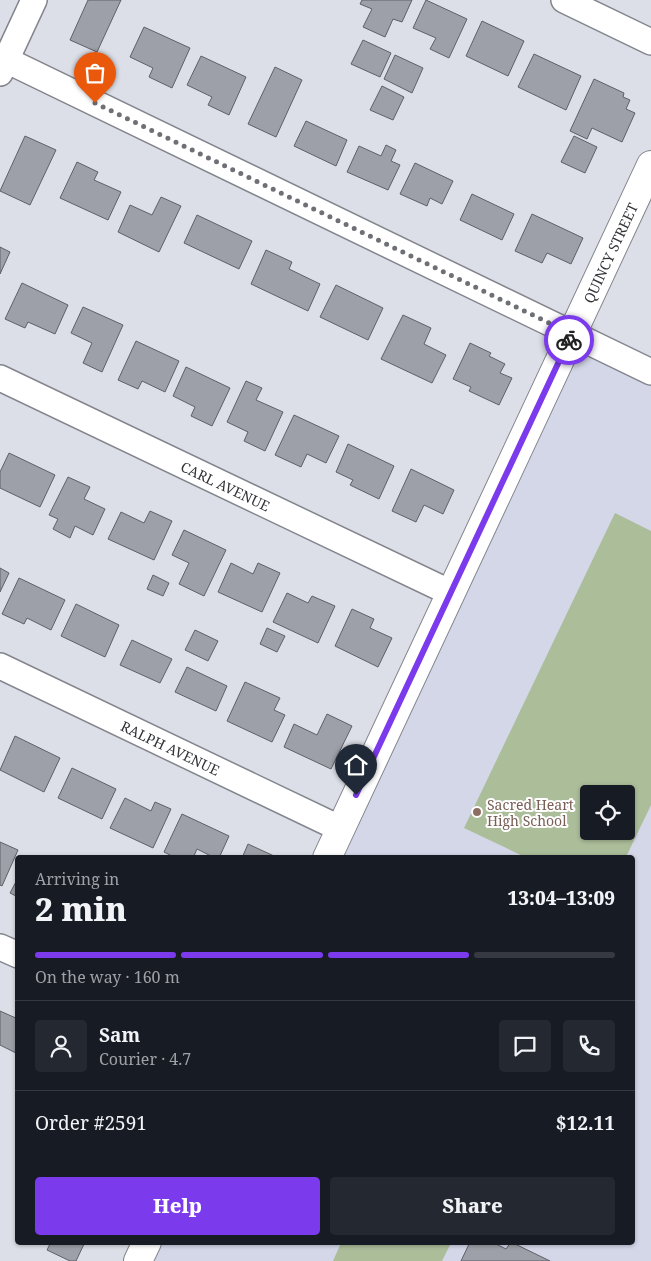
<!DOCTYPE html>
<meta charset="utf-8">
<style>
body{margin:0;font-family:"Noto Serif",serif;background:#242831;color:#f1f3f6;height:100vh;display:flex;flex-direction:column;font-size:19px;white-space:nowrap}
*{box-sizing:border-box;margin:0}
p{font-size:16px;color:#9ea1a6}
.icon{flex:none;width:28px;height:28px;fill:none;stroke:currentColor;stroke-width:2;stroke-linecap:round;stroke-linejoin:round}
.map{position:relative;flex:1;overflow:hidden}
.sheet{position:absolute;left:15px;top:855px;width:620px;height:390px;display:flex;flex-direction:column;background:#171b24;border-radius:5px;box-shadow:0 1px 4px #0004}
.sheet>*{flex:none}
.tools{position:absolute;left:580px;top:785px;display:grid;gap:10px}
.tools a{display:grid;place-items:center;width:55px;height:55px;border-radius:5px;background:#171b24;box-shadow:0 1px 4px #0004;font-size:25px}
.pin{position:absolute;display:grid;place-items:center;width:42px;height:42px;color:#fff;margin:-51px -21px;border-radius:50% 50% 50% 0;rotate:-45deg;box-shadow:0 0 5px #0007}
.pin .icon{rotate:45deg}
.courier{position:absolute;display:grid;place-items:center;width:50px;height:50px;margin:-25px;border:4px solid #7c3aed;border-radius:50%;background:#fff;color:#222;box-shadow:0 1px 6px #0007}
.head em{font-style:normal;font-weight:800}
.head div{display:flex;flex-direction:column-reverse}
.head{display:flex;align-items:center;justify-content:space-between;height:85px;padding:0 20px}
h1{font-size:32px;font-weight:800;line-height:38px}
.bar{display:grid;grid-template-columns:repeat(4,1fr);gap:8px 5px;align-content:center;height:60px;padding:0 20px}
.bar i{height:6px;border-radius:4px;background:#363941}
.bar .current{background:#7c3aed}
.bar p{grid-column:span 4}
.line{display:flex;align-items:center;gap:12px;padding:0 20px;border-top:1px solid #363941}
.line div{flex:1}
.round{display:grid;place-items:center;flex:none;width:52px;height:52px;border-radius:5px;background:#242831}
.action{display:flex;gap:10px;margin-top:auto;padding:10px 20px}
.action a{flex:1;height:58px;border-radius:5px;background:#7c3aed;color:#fff;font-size:20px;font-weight:800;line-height:58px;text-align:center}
.action a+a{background:#242831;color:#f1f3f6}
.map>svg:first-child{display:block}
.built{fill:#d3d7e8;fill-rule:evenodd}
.green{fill:#acbd9a;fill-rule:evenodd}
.building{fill:#9ea0a9;stroke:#5e6068}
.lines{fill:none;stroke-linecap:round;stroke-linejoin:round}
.minor-casing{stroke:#83858e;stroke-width:28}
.tertiary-casing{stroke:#83858e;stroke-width:30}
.minor{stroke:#fff;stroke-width:25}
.tertiary{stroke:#fff;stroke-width:28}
.done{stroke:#6e7076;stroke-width:5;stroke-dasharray:0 9}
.route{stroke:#7c3aed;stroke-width:6}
.education-dot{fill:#8d6e63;stroke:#fff;stroke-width:2}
.labels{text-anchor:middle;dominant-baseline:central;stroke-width:4;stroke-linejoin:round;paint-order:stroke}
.street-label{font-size:14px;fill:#333438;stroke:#fff}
.education-label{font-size:14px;fill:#785e54;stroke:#fff;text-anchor:start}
</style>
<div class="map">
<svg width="651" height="1261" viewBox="0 0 651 1261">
<rect width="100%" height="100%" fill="#dddfe8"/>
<path class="built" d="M593 357 651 383V1261H154L162 1242H632V858L344 857 571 371 581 361ZM589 794H626V831H589Z"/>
<g class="green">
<path d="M615 513 651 531V805L626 857H525L464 828ZM589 794H626V831H589Z"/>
<path d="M341 1243V1242L451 1243 442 1261H333Z"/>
</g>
<g class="building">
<path d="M88 0H121L97 52 70 40Z"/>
<path d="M362 0H412L402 22 393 19 385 37 363 27 372 9 360 4Z"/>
<path d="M426 0 467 19 449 58 430 49 436 38 413 28Z"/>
<path d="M482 21 524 41 508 76 466 56Z"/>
<path d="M144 27 190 48 172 88 149 77 153 68 130 57Z"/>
<path d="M363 40 391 53 380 77 351 64Z"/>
<path d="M534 54 581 76 566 110 518 87Z"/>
<path d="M395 55 423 68 412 93 384 79Z"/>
<path d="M201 56 246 77 229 115 208 105 212 97 187 85Z"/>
<path d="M275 67 302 80 276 137 248 124Z"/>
<path d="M594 79 624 93 623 97 630 100 626 109 635 113 622 142 592 128 587 139 570 131Z"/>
<path d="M382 86 404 97 393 120 370 110Z"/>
<path d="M306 121 347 140 336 166 294 146Z"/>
<path d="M25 136 56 150 30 205 0 191Z"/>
<path d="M574 136 597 147 585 173 561 162Z"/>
<path d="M386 145 396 150 391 161 400 165 388 190 347 172 359 146 381 156Z"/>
<path d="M77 162 98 172 94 180 121 192 108 220 60 198Z"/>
<path d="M415 163 453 181 442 204 430 198 427 206 400 194Z"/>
<path d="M472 194 514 214 502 240 460 220Z"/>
<path d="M161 197 181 206 159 252 118 232 130 205 152 215Z"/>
<path d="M532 214 583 238 571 264 547 253 542 263 515 251Z"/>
<path d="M197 215 252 241 239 269 184 243Z"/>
<path d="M0 247 10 252 0 274Z"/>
<path d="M266 250 292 262 289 269 320 284 308 311 251 284Z"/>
<path d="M22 283 68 305 55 334 28 322 25 328 5 319Z"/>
<path d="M336 285 383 308 368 340 320 317Z"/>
<path d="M83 307 123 325 102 372 83 363 92 343 71 333Z"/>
<path d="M403 315 431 328 424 344 446 355 432 383 381 359Z"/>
<path d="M136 341 179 361 165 392 142 381 138 389 118 380Z"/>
<path d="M470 343 491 353 489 356 505 364 500 373 512 378 499 405 469 391 471 387 453 379Z"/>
<path d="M186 367 230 388 212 426 191 416 195 407 173 396Z"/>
<path d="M246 381 262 388 256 400 283 412 265 451 244 441 248 432 227 422Z"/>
<path d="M294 415 339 436 326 463 307 454 301 467 275 455Z"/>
<path d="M348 444 394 466 379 499 350 485 353 480 336 472Z"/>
<path d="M9 453 55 475 40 507 0 488V472Z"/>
<path d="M411 469 454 490 443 514 424 505 416 522 392 511Z"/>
<path d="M68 477 90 487 84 499 105 509 93 535 75 526 70 538 53 529 58 519 49 515Z"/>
<path d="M150 511 172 521 154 560 108 539 121 512 144 523Z"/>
<path d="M184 530 226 550 204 596 179 584 189 563 172 555Z"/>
<path d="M231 563 253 574 258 563 280 573 262 612 218 592Z"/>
<path d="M0 568 9 573 0 592Z"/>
<path d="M153 575 169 583 163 596 147 589Z"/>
<path d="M19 578 65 600 51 630 27 618 24 624 2 614Z"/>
<path d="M287 593 308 603 312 596 335 606 318 643 273 622Z"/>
<path d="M76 604 119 625 105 657 61 636Z"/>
<path d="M352 609 374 619 370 628 392 638 378 667 335 646Z"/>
<path d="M267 628 285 636 277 652 260 644Z"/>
<path d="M195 630 218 641 208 661 185 650Z"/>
<path d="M132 640 172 659 160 683 120 665Z"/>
<path d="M187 667 227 686 216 711 175 692Z"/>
<path d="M245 682 280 698 274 710 285 715 272 742 227 721Z"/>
<path d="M327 714 352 726 331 769 284 747 294 724 317 735Z"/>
<path d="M15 736 60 758 44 792 0 770Z"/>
<path d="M72 768 116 789 102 819 58 798Z"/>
<path d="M125 798 151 811 155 802 171 809 153 848 110 828Z"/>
<path d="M182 814 229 836 219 858H215L197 849 193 858H176L164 852Z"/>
<path d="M0 842 18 850 2 886 0 885Z"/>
<path d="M248 844 274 856V858H242Z"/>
<path d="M18 878V897L10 893Z"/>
<path d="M0 1011 18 1019V1054L0 1045Z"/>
<path d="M51 1242H85L76 1261H70L47 1250Z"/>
<path d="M470 1242H492L506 1249 511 1242 550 1261H461Z"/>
</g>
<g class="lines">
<g class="minor-casing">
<g id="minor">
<path d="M564 0 651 42"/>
<path d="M0 57 651 372"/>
<path d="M0 73 34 0"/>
<path id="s1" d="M0 378 451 593"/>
<path id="s2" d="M0 666 341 829"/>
<path d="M0 947 18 955"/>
</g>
</g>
<g class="tertiary-casing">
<g id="tertiary">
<path id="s3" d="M327 858 651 165"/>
<path d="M138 1261 147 1242"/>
</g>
</g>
<use href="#minor" class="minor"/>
<use href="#tertiary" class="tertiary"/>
</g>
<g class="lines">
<path class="done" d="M95 103 572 334 569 340"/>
<path class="route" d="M356 795 569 340"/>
</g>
<circle class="education-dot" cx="477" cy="812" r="5"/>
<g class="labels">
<g class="street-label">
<text stroke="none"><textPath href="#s3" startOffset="668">QUINCY STREET</textPath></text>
<text stroke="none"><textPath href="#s1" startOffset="250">CARL AVENUE</textPath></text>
<text stroke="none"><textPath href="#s2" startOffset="189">RALPH AVENUE</textPath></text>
</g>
<g class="education-label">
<text x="487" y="804">Sacred Heart<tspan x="487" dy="16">High School</tspan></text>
</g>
</g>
</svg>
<div class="tools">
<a><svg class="icon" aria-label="locate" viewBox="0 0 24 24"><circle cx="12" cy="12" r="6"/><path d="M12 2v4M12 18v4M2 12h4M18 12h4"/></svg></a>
</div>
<div class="pin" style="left:95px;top:103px;background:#ea580c"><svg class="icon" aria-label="bag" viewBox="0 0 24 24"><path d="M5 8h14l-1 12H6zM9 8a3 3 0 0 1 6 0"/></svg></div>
<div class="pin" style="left:356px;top:795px;background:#1f2937"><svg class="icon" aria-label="home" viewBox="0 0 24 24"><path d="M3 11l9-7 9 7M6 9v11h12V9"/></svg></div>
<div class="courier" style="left:569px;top:340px"><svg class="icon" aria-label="bike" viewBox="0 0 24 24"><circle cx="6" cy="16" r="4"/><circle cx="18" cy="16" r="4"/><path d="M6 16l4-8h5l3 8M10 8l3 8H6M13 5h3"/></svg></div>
<section class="sheet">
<div class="head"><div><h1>2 min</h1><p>Arriving in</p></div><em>13:04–13:09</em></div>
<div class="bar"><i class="current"></i><i class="current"></i><i class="current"></i><i></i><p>On the way · 160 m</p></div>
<div class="line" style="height:90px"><a class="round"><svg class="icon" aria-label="person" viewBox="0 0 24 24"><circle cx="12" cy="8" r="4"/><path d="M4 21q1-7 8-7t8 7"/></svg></a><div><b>Sam</b><p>Courier · 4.7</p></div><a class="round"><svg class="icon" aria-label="chat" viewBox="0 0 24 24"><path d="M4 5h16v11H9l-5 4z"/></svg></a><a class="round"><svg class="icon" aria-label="phone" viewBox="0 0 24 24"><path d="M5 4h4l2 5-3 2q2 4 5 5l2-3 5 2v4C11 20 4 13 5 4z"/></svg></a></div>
<div class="line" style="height:65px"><div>Order #2591</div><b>$12.11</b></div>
<div class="action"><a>Help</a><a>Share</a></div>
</section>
</div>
